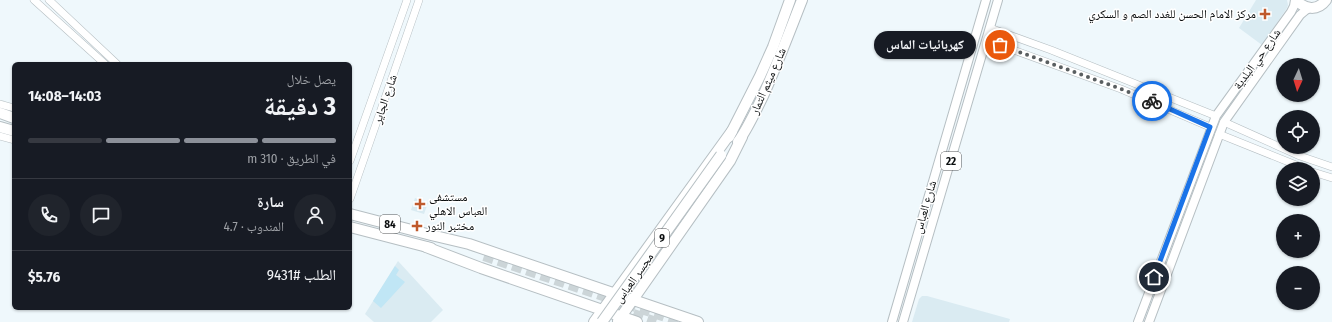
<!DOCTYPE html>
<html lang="ar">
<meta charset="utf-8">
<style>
body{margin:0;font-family:"Fira Sans Condensed","Noto Naskh Arabic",sans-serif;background:#20242c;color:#f1f3f6;direction:rtl;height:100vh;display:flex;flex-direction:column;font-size:15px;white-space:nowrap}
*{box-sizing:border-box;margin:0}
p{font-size:13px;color:#9ea1a6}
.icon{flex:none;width:22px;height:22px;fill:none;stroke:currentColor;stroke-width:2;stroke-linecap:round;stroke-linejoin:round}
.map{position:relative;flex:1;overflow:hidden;direction:ltr}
.panel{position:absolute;left:12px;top:62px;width:340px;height:248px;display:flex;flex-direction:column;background:#171b24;border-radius:6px;box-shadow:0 1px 3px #0004;direction:rtl}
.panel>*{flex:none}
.needle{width:26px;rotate:184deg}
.buttons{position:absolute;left:1276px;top:58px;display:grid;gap:8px}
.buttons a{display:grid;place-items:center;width:44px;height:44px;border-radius:50%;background:#171b24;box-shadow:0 1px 3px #0004;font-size:20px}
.pin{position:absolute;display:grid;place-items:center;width:34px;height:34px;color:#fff;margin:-17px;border:2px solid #fff;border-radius:50%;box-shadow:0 1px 4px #0007}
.courier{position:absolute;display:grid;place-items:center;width:40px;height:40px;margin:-20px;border:3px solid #1a73e8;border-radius:50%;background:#fff;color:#222;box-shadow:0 1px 5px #0007}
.bubble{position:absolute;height:28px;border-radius:14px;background:#171b24;box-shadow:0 1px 3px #0004;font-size:13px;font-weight:700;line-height:28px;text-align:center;direction:rtl}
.summary em{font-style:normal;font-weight:700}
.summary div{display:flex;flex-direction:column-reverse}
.summary{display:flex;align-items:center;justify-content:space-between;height:68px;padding:0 16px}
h1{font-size:26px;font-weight:700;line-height:30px}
.bar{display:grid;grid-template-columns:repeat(4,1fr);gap:6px 4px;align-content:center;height:48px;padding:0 16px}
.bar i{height:5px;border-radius:3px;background:#363941}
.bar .current{background:#8c9099}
.bar p{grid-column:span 4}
.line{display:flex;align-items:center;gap:10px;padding:0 16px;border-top:1px solid #363941}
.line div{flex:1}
.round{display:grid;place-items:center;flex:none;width:42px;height:42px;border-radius:21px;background:#20242c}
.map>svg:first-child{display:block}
.built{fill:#daebf2}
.green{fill:#c0e6f5}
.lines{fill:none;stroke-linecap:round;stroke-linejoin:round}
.highway-tunnel{stroke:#ccd5d8;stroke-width:10;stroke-dasharray:10 5;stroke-linecap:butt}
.secondary-casing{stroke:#b6bfc3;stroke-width:8}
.primary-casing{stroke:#b6bfc3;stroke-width:10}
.highway-casing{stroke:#b6bfc3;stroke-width:12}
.secondary{stroke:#fff;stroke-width:7}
.primary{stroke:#fff;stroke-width:8}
.highway{stroke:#fff;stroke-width:10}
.highway-bridge-casing{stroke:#b6bfc3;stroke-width:12;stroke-linecap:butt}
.highway-bridge{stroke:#fff;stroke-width:10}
.done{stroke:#5a5f61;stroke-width:4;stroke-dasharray:0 7.2}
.route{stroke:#1a73e8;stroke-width:5}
.poi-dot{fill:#bf592c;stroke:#fff;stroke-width:1.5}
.labels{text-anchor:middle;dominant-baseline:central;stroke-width:3;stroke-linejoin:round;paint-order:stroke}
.shield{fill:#fff;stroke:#535556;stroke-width:1}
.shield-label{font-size:11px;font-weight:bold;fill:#090c0d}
.poi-label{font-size:12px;fill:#090c0d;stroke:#fff;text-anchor:start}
.street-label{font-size:12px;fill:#090c0d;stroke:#fff}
</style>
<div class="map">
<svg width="1332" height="322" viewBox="0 0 1332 322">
<rect width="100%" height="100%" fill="#eff8fc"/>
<g class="built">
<path d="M1256 0H1287L1288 5 1287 8 1262 45 1239 28Z"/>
<path d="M415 198 428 203 424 214 411 210Z"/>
<path d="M398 261 443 310 431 322H374L365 314Z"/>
<path d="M922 296H927L1010 319 1009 322H912L919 299Z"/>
</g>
<path class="green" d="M395 266 399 270 396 275 405 282 381 308 373 301Z"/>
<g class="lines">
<g class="highway-tunnel">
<path d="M484 256 680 322"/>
<path d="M605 304 656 322"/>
</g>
<g class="secondary-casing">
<g id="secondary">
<path d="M34 0 105 64"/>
<path d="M49 0 117 64"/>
<path d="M990 28 1051 50 1216 116"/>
<path d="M986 40 1121 89 1210 127"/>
<path d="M0 104 14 108"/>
<path d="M1224 122 1300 156 1332 167"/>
<path d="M1219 134 1306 169"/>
<path d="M0 136 14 140"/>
<path d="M350 161 407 0"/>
<path d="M1313 172 1332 178"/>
<path d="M350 199 419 0"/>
</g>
</g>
<g class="primary-casing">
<g id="primary">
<path d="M892 322 986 0"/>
<path d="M903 322 998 0"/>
<path d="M1138 322 1216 116 1291 12 1294 6 1295 0"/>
<path d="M1149 322 1224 122 1300 15 1306 10 1310 8"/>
</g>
</g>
<g class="highway-casing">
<g id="highway">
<path d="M1296 0C1305 10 1318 11 1326 0"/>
<path d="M0 113 14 118"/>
<path d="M0 127 14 131"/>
<path d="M729 137 760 76 773 47 790 0"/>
<path d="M738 142C748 128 755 112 763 96 777 65 789 33 802 0"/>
<path d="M350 214 431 235 469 244 698 322"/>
<path d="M350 227 431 248"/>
<path d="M426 247 481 268 637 322"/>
<path d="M618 321 730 161 742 137"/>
<path d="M594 322 732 131"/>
</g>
</g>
<use href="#secondary" class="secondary"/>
<use href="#primary" class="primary"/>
<use href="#highway" class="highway"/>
<g class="highway-bridge-casing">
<path id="highway-bridge" d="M602 322 721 155"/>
</g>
<use href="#highway-bridge" class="highway-bridge"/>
</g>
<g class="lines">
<path class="done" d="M1000 45 1121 89 1152 101"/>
<path class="route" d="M1152 101 1210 127 1154 277"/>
</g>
<g class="poi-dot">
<path d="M1263 8h4v4h4v4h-4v4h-4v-4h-4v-4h4z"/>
<path d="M418 198h4v4h4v4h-4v4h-4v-4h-4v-4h4z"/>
<path d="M415 220h4v4h4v4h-4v4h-4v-4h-4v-4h4z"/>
</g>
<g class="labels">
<g class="shield">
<rect x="941" y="152" width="20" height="18" rx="3"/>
<rect x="380" y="215" width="20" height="18" rx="3"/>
<rect x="655" y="229" width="14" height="18" rx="3"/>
</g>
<g class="shield-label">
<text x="951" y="161">22</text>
<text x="390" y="224">84</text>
<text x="662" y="238">9</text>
</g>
<g class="poi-label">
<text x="1256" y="14" text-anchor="end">مركز الامام الحسن للغدد الصم و السكري</text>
<text x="429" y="197">مستشفى<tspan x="429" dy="14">العباس الاهلي</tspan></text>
<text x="426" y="226">مختبر النور</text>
</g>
<g class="street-label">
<text transform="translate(1257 59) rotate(-54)">شارع حي البلدية</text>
<text transform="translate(768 81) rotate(-66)">شارع ميثم التمار</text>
<text transform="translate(385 99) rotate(-71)">شارع الجاير</text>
<text transform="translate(925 207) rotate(-74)">شارع العباس</text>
<text transform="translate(634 278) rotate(-55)">مجسر العباس</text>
</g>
</g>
</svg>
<div class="buttons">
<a><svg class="needle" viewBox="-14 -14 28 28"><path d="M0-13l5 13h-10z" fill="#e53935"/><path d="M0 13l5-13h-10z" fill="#9ea1a6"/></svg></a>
<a><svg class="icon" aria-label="locate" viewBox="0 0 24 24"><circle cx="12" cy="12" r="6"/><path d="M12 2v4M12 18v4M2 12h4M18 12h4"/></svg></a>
<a><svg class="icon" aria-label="layers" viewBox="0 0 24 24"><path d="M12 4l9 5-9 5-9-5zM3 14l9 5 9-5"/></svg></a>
<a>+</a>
<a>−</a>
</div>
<div class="pin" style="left:1000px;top:45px;background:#ea580c"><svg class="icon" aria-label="bag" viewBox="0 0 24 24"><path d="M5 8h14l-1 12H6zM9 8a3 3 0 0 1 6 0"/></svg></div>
<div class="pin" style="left:1154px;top:277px;background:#1f2937"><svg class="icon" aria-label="home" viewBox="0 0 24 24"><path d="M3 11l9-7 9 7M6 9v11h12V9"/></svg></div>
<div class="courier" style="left:1152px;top:101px"><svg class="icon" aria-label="bike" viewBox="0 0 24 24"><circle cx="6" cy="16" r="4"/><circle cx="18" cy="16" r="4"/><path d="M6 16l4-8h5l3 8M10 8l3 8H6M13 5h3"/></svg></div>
<div class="bubble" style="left:874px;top:31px;width:102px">كهربائيات الماس</div>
<section class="panel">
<div class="summary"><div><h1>3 دقيقة</h1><p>يصل خلال</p></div><em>14:03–14:08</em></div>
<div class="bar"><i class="current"></i><i class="current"></i><i class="current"></i><i></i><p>في الطريق · 310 m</p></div>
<div class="line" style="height:72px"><a class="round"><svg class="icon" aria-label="person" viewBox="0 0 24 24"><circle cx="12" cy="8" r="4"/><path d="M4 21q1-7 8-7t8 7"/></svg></a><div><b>سارة</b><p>المندوب · 4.7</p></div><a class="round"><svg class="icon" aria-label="chat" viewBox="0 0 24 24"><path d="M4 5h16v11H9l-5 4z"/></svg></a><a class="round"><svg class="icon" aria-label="phone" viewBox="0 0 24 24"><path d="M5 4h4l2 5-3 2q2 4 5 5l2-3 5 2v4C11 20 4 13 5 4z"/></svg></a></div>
<div class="line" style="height:52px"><div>الطلب #9431</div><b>$5.76</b></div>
</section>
</div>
